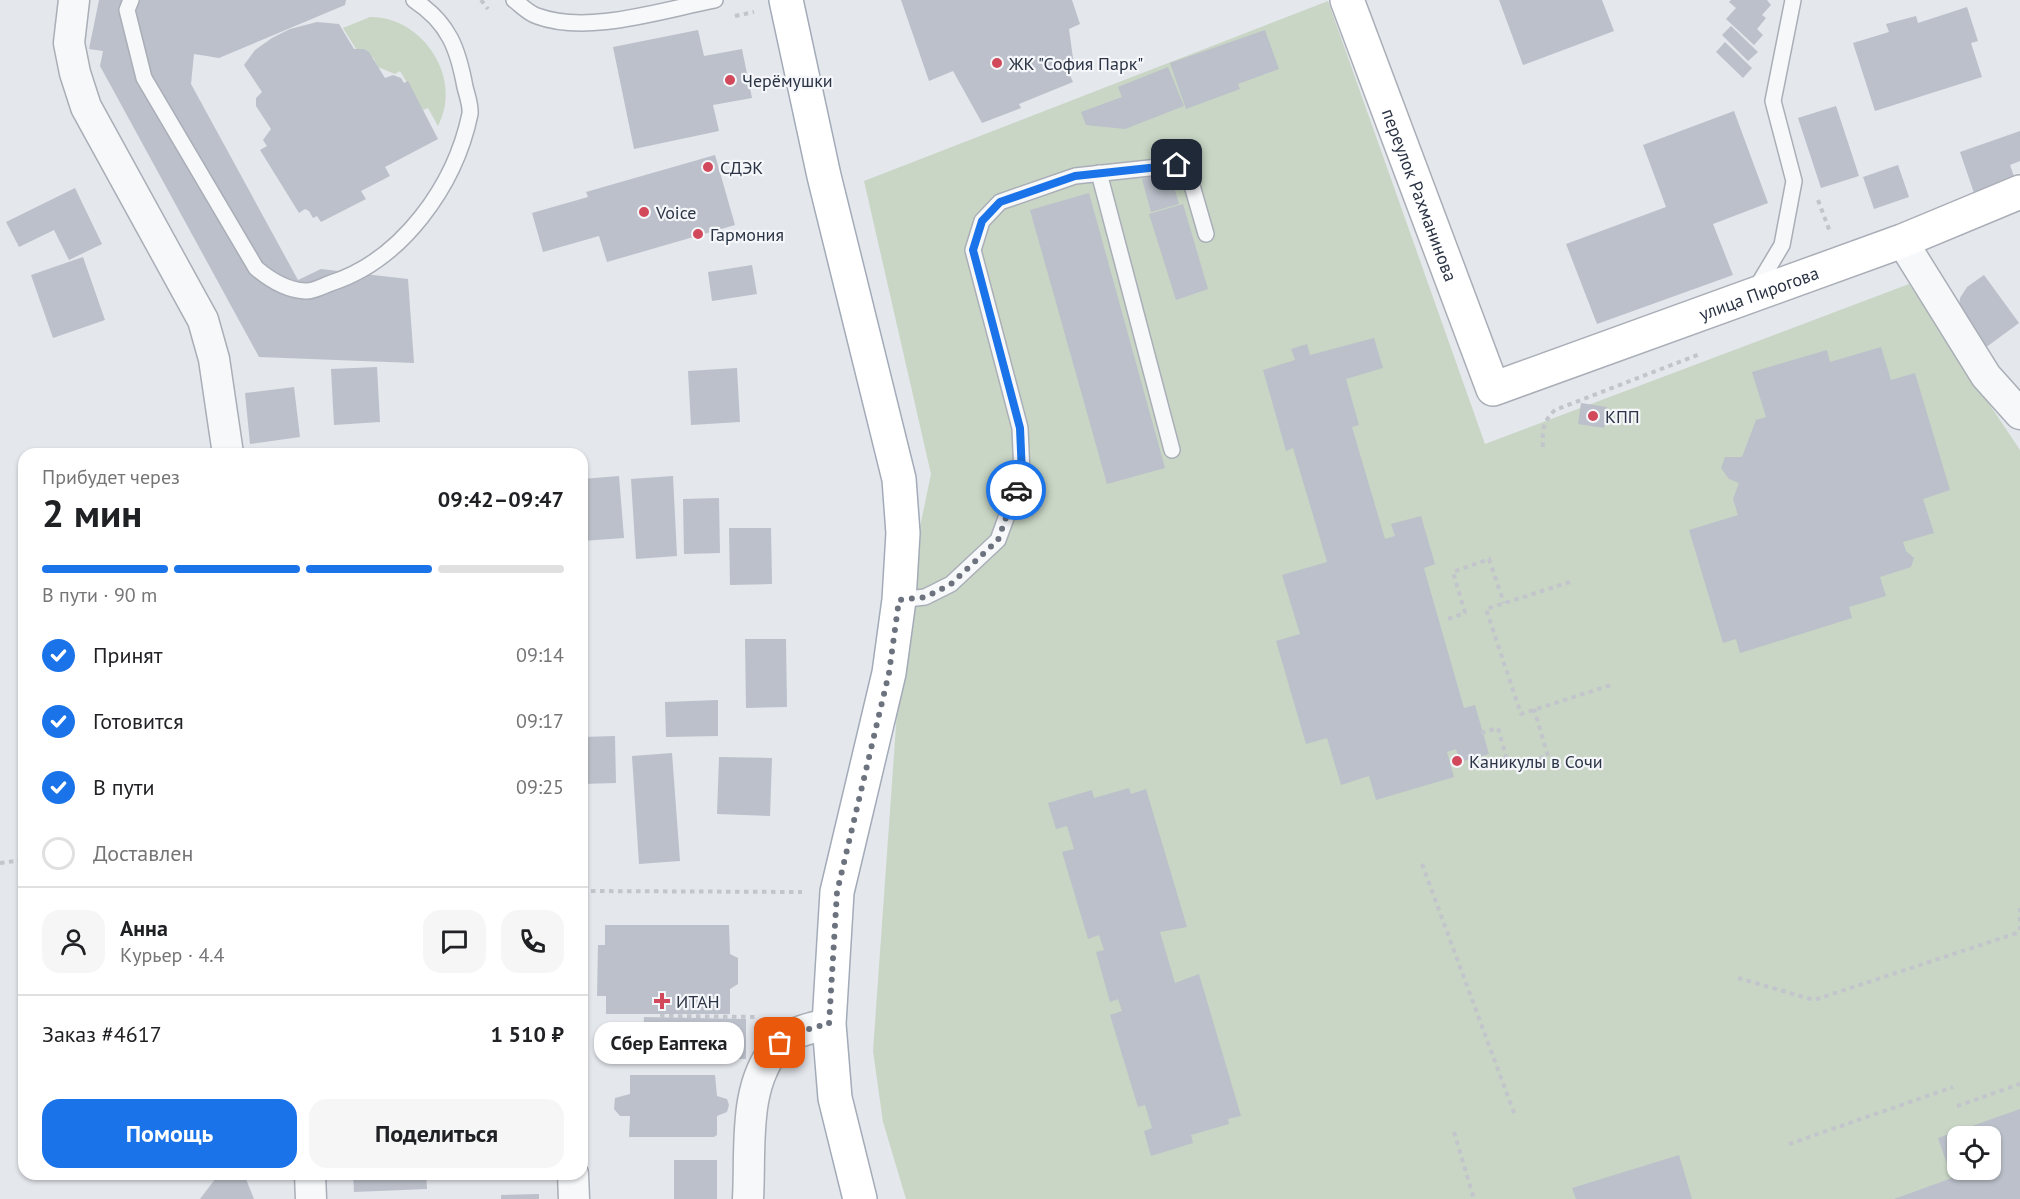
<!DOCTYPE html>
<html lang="ru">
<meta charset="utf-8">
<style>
body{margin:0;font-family:"PT Sans",sans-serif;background:#f6f6f6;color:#202124;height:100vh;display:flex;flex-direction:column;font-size:22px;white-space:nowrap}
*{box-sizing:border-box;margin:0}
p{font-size:20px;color:#757577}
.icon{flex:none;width:33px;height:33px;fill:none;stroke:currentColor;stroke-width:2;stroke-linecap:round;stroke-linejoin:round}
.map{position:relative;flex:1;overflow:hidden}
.details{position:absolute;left:18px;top:448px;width:570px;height:732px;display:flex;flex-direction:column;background:#fff;border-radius:18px;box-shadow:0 2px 4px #0004}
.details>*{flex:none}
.tools{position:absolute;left:1947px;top:1126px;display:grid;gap:12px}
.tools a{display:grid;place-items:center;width:54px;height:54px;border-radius:12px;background:#fff;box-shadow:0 2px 4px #0004;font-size:30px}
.pin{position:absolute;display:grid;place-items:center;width:51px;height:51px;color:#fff;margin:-26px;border-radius:12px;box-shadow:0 3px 9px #0006}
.courier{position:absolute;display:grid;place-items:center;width:60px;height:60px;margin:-30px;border:4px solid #1a73e8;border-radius:50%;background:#fff;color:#222;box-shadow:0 2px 8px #0007}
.bubble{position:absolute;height:42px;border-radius:18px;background:#fff;box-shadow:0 2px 4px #0004;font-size:20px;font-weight:800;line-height:42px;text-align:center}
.headline em{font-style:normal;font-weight:800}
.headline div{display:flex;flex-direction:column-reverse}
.headline{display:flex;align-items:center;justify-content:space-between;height:102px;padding:0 24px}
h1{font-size:39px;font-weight:800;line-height:45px}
.bar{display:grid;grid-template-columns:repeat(4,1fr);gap:9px 6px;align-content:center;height:72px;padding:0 24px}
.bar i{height:8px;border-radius:4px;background:#e0e0e0}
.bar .on{background:#1a73e8}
.bar p{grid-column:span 4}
.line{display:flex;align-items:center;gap:15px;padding:0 24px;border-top:2px solid #e0e0e0}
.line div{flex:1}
.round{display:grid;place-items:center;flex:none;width:63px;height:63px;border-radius:18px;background:#f6f6f6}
ol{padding:0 24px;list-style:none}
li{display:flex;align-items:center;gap:18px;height:66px}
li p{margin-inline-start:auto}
li .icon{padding:6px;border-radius:50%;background:#1a73e8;color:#fff;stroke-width:4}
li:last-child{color:#757577}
li i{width:33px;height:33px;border:3px solid #e0e0e0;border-radius:50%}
.cta{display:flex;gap:12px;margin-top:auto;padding:12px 24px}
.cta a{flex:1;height:69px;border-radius:18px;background:#1a73e8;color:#fff;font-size:24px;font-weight:800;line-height:69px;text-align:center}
.cta a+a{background:#f6f6f6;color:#202124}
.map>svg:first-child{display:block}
.green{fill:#c9d6c5;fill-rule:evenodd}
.building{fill:#bbc0ca;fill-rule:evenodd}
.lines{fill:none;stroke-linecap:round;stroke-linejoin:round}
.lane-casing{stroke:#a9aeb7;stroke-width:18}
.street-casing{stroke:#a9aeb7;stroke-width:33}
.secondary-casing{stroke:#a9aeb7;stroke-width:36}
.primary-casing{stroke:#a3abb8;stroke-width:36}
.path{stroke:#c2c5cb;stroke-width:4;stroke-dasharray:4.5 4.5;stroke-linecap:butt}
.lane{stroke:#f7f8fa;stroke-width:15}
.street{stroke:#f7f8fa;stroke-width:30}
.secondary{stroke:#fff;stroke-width:33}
.primary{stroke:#fff;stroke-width:33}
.done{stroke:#6c737f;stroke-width:6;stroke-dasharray:0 10.8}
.route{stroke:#1a73e8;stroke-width:8}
.poi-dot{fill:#d1495b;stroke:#f4f6f9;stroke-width:2}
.labels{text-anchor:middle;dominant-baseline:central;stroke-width:4.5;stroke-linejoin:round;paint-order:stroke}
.poi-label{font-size:18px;fill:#2b3445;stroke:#f4f6f9;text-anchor:start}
.street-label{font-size:18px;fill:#2b3445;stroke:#f4f6f9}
</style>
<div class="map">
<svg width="2020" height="1199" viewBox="0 0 2020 1199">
<rect width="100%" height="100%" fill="#e4e7ec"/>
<g class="green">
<path d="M1328 1 1485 444 1909 284 2020 450V1199H906L883 1122 873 1051 905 599 931 474 864 181ZM1958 1137H1990V1170H1958Z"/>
<path d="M370 17C422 16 464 78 438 126L428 108 423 110 400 71 395 74 378 67 373 57 368 60 361 57 343 28Z"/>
</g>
<g class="building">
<path d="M99 0H346L345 5 219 58 194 54 191 84 298 280 321 269 408 279 414 363 259 357 100 66 103 51 89 49Z"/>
<path d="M901 0H1072L1080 24 1069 29 1073 58 1072 67 1067 69 1073 82 1019 104 1021 108 982 123 953 71 929 81Z"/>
<path d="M1499 0H1602L1614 31 1523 65Z"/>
<path d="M1731 0H1767L1771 5 1762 15 1766 18 1757 29 1763 35 1754 45 1726 19 1736 8 1729 2Z"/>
<path d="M1967 7 1978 41 1971 43 1982 77 1875 111 1853 43 1889 32 1886 24 1916 16 1918 23Z"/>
<path d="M317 22 339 24 354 49H364L369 52 385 78 393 75 401 78 404 83 408 81 438 139 385 167 390 176 361 191 366 199 321 222 317 216 313 218 309 211 305 209 299 213 260 150 267 146 263 140 271 129 256 106V98L262 92 244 65 255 50 272 38 290 29Z"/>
<path d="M1731 26 1758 52 1748 61 1722 35Z"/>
<path d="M698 30 704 56 742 49 752 98 713 105 719 131 634 149 613 47Z"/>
<path d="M1265 30 1279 69 1238 84 1240 89 1186 109 1170 63Z"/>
<path d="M1725 42 1752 68 1743 78 1716 52Z"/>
<path d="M1168 67 1184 106 1125 129 1086 125 1081 112 1122 97 1118 87Z"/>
<path d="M1836 106 1859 176 1821 188 1798 118Z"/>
<path d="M1734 111 1768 203 1713 224 1733 275 1597 324 1566 244 1666 207 1643 145Z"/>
<path d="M2020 131V161L2010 165 2015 179 1974 193 1960 152Z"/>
<path d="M715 155 735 225 607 262 599 236 543 252 532 213 588 197 586 192Z"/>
<path d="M1898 165 1909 197 1874 209 1863 177Z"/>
<path d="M1169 171 1179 204 1151 212 1142 179Z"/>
<path d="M75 188 102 244 69 260 54 230 19 247 6 222Z"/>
<path d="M1089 193 1165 468 1107 484 1030 210Z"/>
<path d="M1183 204 1208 289 1176 300 1149 214Z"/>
<path d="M83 257 105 320 53 338 31 275Z"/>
<path d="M752 265 757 294 712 301 708 272Z"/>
<path d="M1984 275 2019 323 1985 348 1959 306 1960 298 1967 287Z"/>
<path d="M1374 338 1383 368 1346 379 1359 425 1352 427 1385 539 1395 536 1391 524 1421 516 1435 564 1424 568 1429 586 1464 708 1475 705 1489 754 1460 762 1456 749 1447 752 1454 777 1376 800 1369 776 1341 785 1327 738 1306 744 1276 641 1300 634 1282 575 1327 562 1293 448 1286 451 1263 370 1295 360 1291 349 1307 344 1310 355Z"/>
<path d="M1881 347 1891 380 1915 373 1950 490 1923 499 1934 533 1903 542 1906 551 1914 558 1911 567 1880 577 1886 596 1849 607 1852 618 1740 653 1736 639 1723 643 1689 530 1738 515 1733 499 1739 483 1729 479 1721 468 1725 457H1742L1756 420 1766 417 1752 372 1827 350 1830 362Z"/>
<path d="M377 367 380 422 334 425 331 369Z"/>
<path d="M737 368 740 422 691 425 688 371Z"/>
<path d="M294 387 300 437 250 444 245 393Z"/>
<path d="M1581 403 1607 407 1604 428 1578 424Z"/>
<path d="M619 476 624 538 582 541V479Z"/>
<path d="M673 476 677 556 636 559 631 479Z"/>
<path d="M719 498 720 553 684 554 683 499Z"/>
<path d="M729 528H771L772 584 730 585Z"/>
<path d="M745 639H786L787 707 746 708Z"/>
<path d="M718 700V736L666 737 665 702Z"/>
<path d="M615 736 616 783 582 784V737Z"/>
<path d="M672 753 680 861 639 864 632 756Z"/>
<path d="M719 757 772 758 770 816 717 814Z"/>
<path d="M1129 788 1131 794 1146 789 1187 927 1160 932 1175 983 1199 974 1241 1116 1228 1119 1229 1124 1191 1135 1193 1143 1151 1156 1144 1131 1152 1128 1145 1105 1138 1107 1110 1015 1122 1011 1118 999 1110 1002 1096 952 1104 950 1099 935 1088 939 1062 852 1074 849 1067 826 1056 829 1048 803 1092 790 1094 798Z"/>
<path d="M605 925H729L730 954 738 958V984L730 989V1014H606V996H597L598 945H605Z"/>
<path d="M644 1017 746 1019V1059L642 1057Z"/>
<path d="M630 1075H715L717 1096 727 1099 729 1105 727 1112 717 1116V1135L714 1137H629L630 1116H620L614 1109 615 1098 630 1094Z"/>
<path d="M2020 1109V1199H1894L1952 1178 1938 1138ZM1958 1137H1990V1170H1958Z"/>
<path d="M1679 1155 1692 1199H1576L1572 1188Z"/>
<rect x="674" y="1160" width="43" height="39"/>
<path d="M219 1174H244L254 1199H200Z"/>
<path d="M353 1174H426L427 1189 354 1192Z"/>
<path d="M539 1194V1199H501V1195Z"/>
</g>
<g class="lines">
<g class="lane-casing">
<g id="lane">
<path d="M131 0 127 10 144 78 256 268C270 280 286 290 305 291 312 292 323 286 331 283 402 260 455 186 470 114 471 106 467 95 465 87 458 49 449 23 414 0"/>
<path d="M514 0C521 5 528 13 537 16 588 35 662 10 715 0"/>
<path d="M1099 173 1172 450"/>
<path d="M1755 290 1782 245 1794 181 1773 101 1793 0"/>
<path d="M899 600 925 597 951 584 998 540 1022 474 1020 428 973 250 982 221 1000 202 1075 176 1177 165 1189 175 1206 234"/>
</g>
</g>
<g class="street-casing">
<g id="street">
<path d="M74 0 69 43 75 73 86 107 203 320 214 359 228 454"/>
<path d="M1902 241 1986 376 2020 414"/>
<path d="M310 1174 311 1199"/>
<path d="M573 1174 574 1199"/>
<path d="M748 1199C751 1149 742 1084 779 1044 790 1032 814 1027 829 1024"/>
</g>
</g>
<g class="secondary-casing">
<g id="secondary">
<path id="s1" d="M1347 0 1493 389 1902 241 2020 192"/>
</g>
</g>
<g class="primary-casing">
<path id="primary" d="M786 0 824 176 899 479 903 533 899 600 889 673 837 892 829 1024 835 1098 860 1199"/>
</g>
<g class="path">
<path d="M481 0 488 9"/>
<path d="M735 16 754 12"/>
<path d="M1818 200 1830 232"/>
<path d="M1543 447C1542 431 1543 421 1555 410L1700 354"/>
<path d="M1570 582 1486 609 1521 714 1611 685"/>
<path d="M1448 619 1465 613 1453 572 1489 559 1504 603"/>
<path d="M1481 733 1498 728 1509 767 1548 756 1534 709"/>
<path d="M0 863 24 860"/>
<path d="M1422 864 1514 1113"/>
<path d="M582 891 802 892"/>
<path d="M2020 908V930"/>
<path d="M1738 978 1814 1000 2020 932"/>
<path d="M662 1014V1016L758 1017"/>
<path d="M1957 1106 2020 1084"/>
<path d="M1454 1132 1474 1199"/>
<path d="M1789 1144 1953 1087"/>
</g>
<use href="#lane" class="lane"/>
<use href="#street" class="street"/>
<use href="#secondary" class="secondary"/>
<use href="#primary" class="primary"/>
</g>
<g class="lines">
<path class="done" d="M780 1043 811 1028 829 1024 837 892 889 673 899 600 926 597 951 584 998 540 1016 490"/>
<path class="route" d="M1016 490 1022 474 1020 428 973 250 982 221 1000 202 1075 176 1177 165"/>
</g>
<g class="poi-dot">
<circle cx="997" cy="63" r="6"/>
<circle cx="730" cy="80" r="6"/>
<circle cx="708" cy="167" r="6"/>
<circle cx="644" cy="212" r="6"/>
<circle cx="698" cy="234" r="6"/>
<circle cx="1593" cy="416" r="6"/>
<circle cx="1457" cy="761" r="6"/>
<path d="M659 992h6v6h6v6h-6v6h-6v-6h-6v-6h6z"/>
</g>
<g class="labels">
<g class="poi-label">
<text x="1009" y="63">ЖК "София Парк"</text>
<text x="742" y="80">Черёмушки</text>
<text x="720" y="167">СДЭК</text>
<text x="656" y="212">Voice</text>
<text x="710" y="234">Гармония</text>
<text x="1605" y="416">КПП</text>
<text x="1469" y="761">Каникулы в Сочи</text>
<text x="676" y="1001">ИТАН</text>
</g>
<g class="street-label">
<text stroke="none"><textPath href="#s1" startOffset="208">переулок Рахманинова</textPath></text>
<text stroke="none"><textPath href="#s1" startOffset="698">улица Пирогова</textPath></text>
</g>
</g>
</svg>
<div class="tools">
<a><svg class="icon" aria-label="locate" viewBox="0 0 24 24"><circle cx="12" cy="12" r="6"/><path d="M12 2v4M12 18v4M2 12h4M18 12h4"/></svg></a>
</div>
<div class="pin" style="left:780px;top:1043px;background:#ea580c"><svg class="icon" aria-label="bag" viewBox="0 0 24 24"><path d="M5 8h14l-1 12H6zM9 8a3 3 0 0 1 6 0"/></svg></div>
<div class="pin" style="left:1177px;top:165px;background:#1f2937"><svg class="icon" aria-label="home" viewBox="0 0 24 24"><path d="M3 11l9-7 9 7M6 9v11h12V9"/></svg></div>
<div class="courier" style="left:1016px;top:490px"><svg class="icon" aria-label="car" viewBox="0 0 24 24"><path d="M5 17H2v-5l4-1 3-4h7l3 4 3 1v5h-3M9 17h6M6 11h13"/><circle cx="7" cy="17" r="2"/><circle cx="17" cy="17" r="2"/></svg></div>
<div class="bubble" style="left:594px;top:1022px;width:150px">Сбер Еаптека</div>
<section class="details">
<div class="headline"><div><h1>2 мин</h1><p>Прибудет через</p></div><em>09:42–09:47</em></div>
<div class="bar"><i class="on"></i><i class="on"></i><i class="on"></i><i></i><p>В пути · 90 m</p></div>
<ol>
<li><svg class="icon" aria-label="check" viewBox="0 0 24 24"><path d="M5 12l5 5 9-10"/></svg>Принят<p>09:14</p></li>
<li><svg class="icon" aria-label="check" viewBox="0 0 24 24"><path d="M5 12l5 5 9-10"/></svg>Готовится<p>09:17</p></li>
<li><svg class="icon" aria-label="check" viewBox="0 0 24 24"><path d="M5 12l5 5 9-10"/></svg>В пути<p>09:25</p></li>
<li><i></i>Доставлен</li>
</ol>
<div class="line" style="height:108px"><a class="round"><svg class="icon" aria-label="person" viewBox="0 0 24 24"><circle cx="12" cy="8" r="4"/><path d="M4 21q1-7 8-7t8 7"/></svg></a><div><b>Анна</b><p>Курьер · 4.4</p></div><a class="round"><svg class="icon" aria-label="chat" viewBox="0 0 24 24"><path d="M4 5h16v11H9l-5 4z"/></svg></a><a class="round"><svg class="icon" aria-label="phone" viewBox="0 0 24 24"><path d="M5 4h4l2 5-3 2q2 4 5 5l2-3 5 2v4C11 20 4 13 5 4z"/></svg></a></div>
<div class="line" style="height:78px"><div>Заказ #4617</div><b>1 510 ₽</b></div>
<div class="cta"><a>Помощь</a><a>Поделиться</a></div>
</section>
</div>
